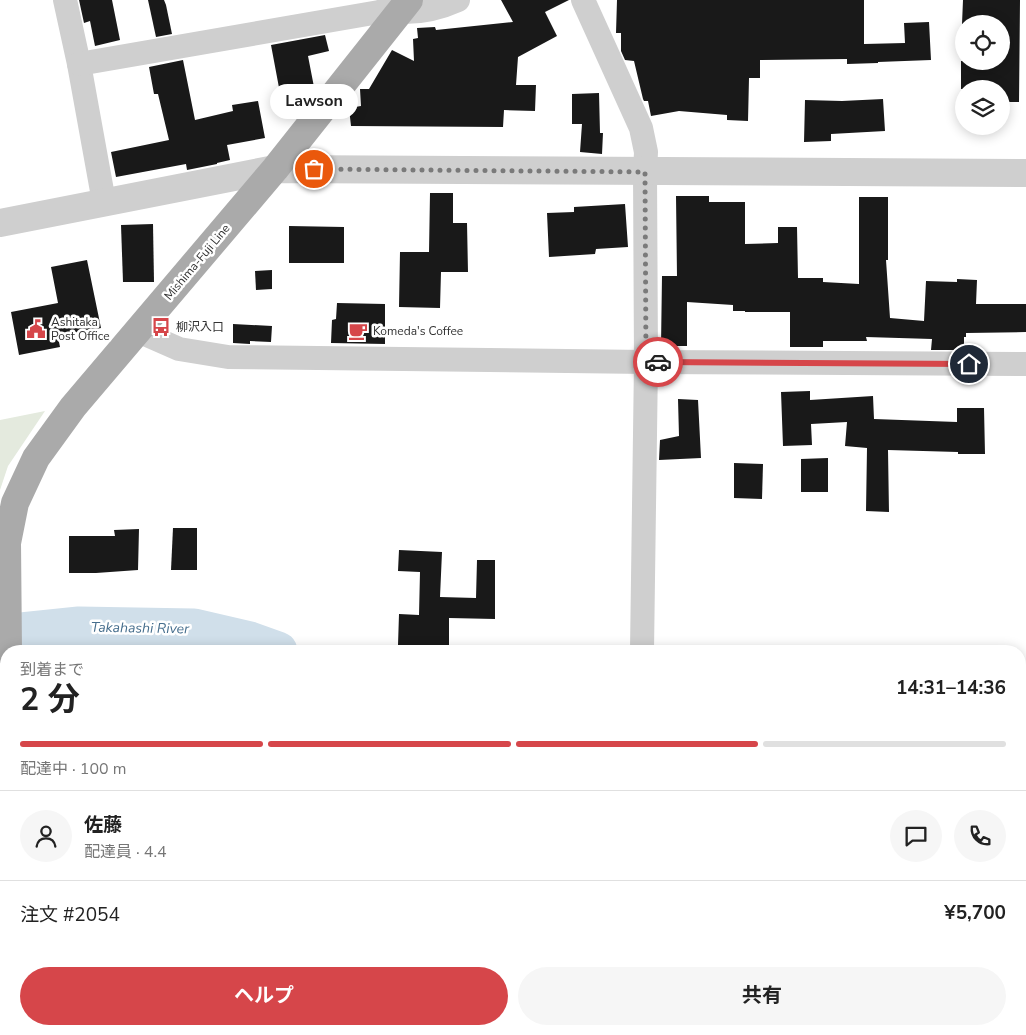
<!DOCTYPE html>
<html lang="ja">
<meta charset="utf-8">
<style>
body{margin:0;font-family:"Nunito Sans","Noto Sans JP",sans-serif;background:#f6f6f6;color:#222;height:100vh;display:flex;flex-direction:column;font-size:19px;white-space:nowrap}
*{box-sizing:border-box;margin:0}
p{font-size:16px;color:#767676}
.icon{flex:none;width:28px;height:28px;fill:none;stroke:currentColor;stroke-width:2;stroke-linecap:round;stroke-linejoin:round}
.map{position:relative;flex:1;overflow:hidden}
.side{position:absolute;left:0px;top:645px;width:1026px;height:390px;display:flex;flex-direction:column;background:#fff;border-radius:20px 20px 0 0;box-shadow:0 2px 12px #0003}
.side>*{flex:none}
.buttons{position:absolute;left:955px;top:15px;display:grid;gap:10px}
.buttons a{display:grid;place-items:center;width:55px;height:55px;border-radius:50%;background:#fff;box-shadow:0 2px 12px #0003;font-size:25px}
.pin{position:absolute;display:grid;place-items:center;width:42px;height:42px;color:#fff;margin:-21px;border:2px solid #fff;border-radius:50%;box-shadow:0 1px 5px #0007}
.courier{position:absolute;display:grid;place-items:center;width:50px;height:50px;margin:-25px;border:4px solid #d6464a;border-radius:50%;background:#fff;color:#222;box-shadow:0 1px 6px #0007}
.bubble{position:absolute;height:35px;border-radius:18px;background:#fff;box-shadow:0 2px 12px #0003;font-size:16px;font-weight:700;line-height:35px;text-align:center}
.overview em{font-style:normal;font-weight:700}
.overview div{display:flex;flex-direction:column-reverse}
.overview{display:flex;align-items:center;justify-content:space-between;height:85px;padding:0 20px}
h1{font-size:32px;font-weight:700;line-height:38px}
.bar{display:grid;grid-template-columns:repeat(4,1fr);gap:8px 5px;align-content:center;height:60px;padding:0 20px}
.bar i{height:6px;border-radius:4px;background:#e0e0e0}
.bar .current{background:#d6464a}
.bar p{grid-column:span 4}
.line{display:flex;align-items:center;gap:12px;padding:0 20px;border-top:1px solid #e0e0e0}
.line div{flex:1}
.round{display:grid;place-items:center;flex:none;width:52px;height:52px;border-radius:26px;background:#f6f6f6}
.cta{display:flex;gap:10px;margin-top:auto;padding:10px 20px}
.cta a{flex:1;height:58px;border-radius:30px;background:#d6464a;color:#fff;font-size:20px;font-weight:700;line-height:58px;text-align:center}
.cta a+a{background:#f6f6f6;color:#222}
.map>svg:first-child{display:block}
.green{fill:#e4eade}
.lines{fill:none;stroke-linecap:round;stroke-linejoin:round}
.river{stroke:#d0dfea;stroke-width:39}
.building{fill:#191919}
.minor{stroke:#cfcfcf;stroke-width:24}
.tertiary{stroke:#cfcfcf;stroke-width:28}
.primary{stroke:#aaa;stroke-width:28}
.done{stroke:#7a7a7a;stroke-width:5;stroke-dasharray:0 9}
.route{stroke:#d6464a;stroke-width:6}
.labels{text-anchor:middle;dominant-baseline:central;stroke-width:5;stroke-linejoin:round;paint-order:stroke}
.street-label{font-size:12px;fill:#323232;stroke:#fff}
.poi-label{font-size:12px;fill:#323232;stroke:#fff;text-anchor:start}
.water-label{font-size:14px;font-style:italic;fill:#466e8d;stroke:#fff}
</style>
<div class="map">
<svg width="1026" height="1035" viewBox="0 0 1026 1035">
<rect width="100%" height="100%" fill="#fff"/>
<path class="green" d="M45 411 8 466 0 490V420Z"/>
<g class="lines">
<g class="river">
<path d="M0 634 79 626 194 628 250 641 278 651"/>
<path d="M1020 983 1026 985"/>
</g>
</g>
<g class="building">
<path d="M79 0H112L120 40 95 46 90 21 84 23Z"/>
<path d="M148 0H164L166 5 172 34 156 37Z"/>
<path d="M501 0H569L545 12 557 36 518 57 516 85H536L535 111 504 110 503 127 351 126 349 108 361 106 360 89H369L392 50 414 61 413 39 418 38 417 28 435 27 436 30 513 22Z"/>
<path d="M617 0H864V44L905 43 904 23 929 22 931 60 878 62V63L847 64V59L760 60V78H749L748 121 727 120V115L679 111 651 116 648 101H644L643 99 634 61 625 60 621 51V33H616Z"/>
<path d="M963 0H1020L1019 102H1001V89H961V61H1001V24H962Z"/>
<path d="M325 35 329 51 308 56 314 87 280 93 271 45Z"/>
<path d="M183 60 195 120 233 111 232 105 258 101 265 138 227 145 230 160 217 163V164L187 170 186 164 116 177 111 152 169 140 158 94H154L149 67Z"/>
<path d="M599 93 600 133H603L602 154 580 152 582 124H572V94Z"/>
<path d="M883 99 885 131 831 134V141L804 142 805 100 842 101Z"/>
<path d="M430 193H453V223H467L468 272H441L440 308 399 307 400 252H429Z"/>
<path d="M676 196H709V202H745V244L778 243V227H797L798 278H823V282L859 284V197H888V260H886L890 318 924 321 926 281 957 282V279L977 280 976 304H1026V332L966 333V337H964V350H931L932 339 866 337 867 341H823V347H790V312H745V311H733V305L687 302V346H661L662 276H677Z"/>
<path d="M625 204 628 247 596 249 595 254 549 257 547 213 574 212V207Z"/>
<path d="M153 224 154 282H123L121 225Z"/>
<path d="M289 226 344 227V263H289Z"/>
<path d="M87 260 101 328 58 337 60 347 19 355 11 312 58 303 51 267Z"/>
<path d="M272 270V289L256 290 255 271Z"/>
<path d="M337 303 385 304V344L331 343 332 320 336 319Z"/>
<path d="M233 324 272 326 271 342 250 341V344L233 343Z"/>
<path d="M810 391V400L873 396 874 419 957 422V408H984L985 454H958V452L888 450 889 512 866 511 867 448 845 446 847 422 811 424 812 445 783 446 781 392Z"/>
<path d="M678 399 698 400 701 458 659 460 660 440 679 436Z"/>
<path d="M828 458V492H801V459Z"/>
<path d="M734 463 763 464 762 499 734 498Z"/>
<path d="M173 528H197V570H171Z"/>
<path d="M139 529 138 570 96 573H69V536H115L114 530Z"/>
<path d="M399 550 442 552 440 597 476 598 477 560H495V619L449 618V651H418V647L398 645 399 614 419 615 420 572 398 571Z"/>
</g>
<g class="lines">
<g class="minor">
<path d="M65 0 79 64 104 202"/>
<path d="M583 0 641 128 646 152 645 172 646 362 642 651"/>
<path d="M399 12C421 13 438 9 458 0"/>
<path d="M79 64 379 12 406 4"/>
<path d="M138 331 179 349 228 357 646 362 1026 364"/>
<path d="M0 858H6"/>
<path d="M635 1029 636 1035"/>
</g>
<path class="tertiary" d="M0 223 275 169 1026 173"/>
<g class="primary">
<path d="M8 651 7 543 15 503 36 458 73 407 275 169 409 0"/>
<path d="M17 1029V1035"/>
</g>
</g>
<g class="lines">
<path class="done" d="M314 169 645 172 646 362H658"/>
<path class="route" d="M658 362 969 364"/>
</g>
<defs>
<g id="bus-bare" transform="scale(1.5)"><path d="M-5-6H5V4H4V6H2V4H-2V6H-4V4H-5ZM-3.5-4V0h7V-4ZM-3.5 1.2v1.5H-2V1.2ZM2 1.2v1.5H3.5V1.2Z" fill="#d6464a" stroke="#fff" stroke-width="2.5" paint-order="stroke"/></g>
<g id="civic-bare" transform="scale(1.5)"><path d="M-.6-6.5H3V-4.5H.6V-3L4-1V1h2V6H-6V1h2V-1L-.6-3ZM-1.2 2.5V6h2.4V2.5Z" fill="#d6464a" stroke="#fff" stroke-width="2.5" paint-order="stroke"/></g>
<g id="cafe-bare" transform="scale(1.5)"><path d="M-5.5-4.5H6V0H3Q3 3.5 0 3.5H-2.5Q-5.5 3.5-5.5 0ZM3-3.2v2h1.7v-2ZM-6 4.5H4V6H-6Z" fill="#d6464a" stroke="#fff" stroke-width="2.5" paint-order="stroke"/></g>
</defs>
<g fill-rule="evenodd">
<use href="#bus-bare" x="161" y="327"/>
<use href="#civic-bare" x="36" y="329"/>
<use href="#cafe-bare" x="358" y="331"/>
</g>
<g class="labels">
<g class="street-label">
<text transform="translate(197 262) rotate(-50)">Mishima-Fuji Line</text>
</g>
<g class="poi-label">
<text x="51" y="322">Ashitaka<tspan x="51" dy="14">Post Office</tspan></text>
<text x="176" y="327">柳沢入口</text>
<text x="373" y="331">Komeda's Coffee</text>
</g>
<g class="water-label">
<text transform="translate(140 628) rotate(1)">Takahashi River</text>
</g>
</g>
</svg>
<div class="buttons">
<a><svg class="icon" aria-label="locate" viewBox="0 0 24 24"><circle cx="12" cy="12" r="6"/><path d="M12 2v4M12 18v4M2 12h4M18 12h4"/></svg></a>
<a><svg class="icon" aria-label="layers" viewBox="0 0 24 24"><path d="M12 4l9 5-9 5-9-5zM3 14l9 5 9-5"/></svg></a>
</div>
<div class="pin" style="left:314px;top:169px;background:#ea580c"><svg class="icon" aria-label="bag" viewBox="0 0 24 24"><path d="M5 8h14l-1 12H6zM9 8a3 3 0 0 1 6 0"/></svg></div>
<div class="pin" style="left:969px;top:364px;background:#1f2937"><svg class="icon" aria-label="home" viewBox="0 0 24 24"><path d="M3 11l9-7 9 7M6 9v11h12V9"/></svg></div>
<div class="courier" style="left:658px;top:362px"><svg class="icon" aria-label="car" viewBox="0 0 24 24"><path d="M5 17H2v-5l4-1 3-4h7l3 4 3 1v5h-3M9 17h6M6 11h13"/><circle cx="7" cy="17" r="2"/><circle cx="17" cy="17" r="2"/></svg></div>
<div class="bubble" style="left:270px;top:84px;width:88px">Lawson</div>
<section class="side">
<div class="overview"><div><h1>2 分</h1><p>到着まで</p></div><em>14:31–14:36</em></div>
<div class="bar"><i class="current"></i><i class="current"></i><i class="current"></i><i></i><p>配達中 · 100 m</p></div>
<div class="line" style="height:90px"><a class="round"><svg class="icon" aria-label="person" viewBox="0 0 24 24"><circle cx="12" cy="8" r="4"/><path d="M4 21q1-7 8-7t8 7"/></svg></a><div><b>佐藤</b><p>配達員 · 4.4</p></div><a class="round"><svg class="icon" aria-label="chat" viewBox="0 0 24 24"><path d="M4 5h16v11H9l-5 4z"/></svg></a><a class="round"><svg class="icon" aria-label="phone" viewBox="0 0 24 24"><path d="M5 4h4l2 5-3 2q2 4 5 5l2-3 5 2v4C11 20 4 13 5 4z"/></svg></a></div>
<div class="line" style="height:65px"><div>注文 #2054</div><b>¥5,700</b></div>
<div class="cta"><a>ヘルプ</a><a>共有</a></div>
</section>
</div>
